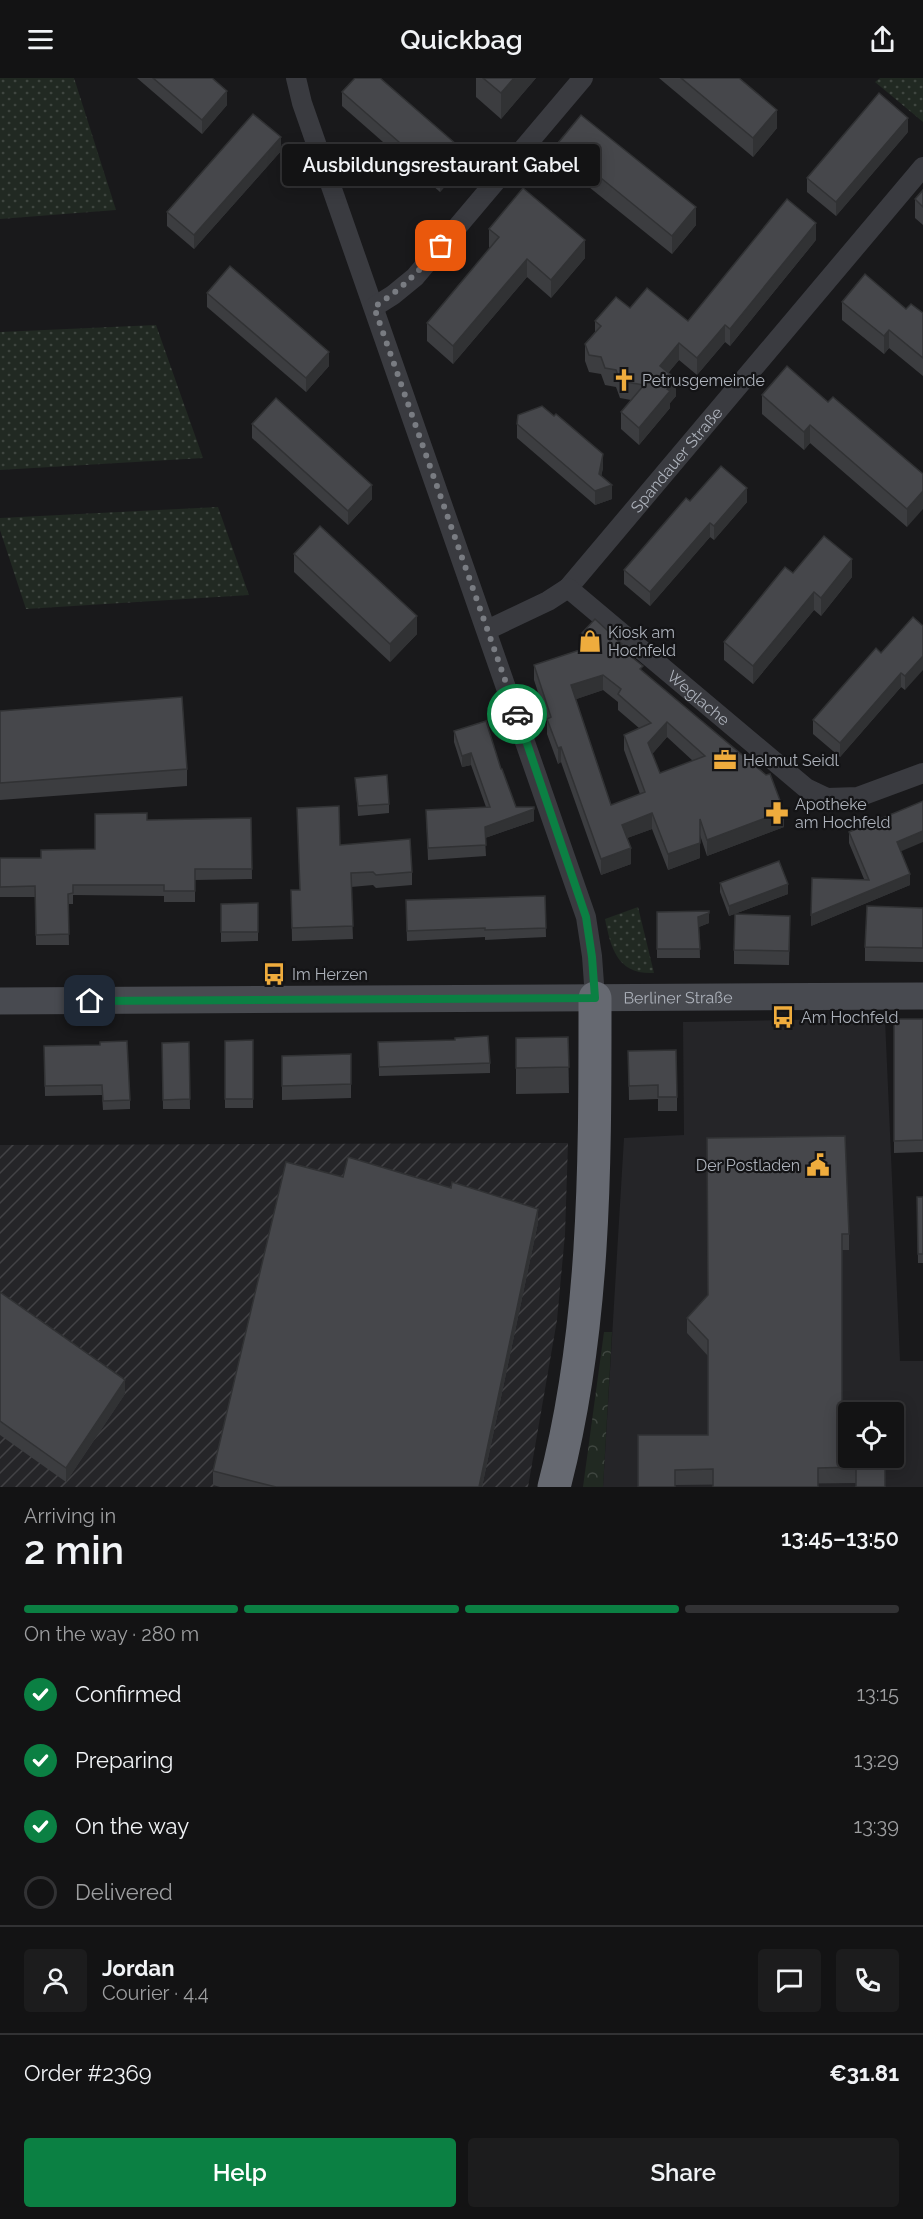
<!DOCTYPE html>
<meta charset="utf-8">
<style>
body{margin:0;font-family:Raleway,sans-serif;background:#1c1c1d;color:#f1f3f6;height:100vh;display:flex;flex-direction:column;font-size:22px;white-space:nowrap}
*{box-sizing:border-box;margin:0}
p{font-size:20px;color:#9d9ea0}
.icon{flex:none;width:33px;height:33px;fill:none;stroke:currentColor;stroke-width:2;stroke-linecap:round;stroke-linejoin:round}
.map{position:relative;height:1409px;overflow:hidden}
.side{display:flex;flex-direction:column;background:#131314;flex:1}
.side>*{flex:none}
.controls{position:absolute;left:838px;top:1324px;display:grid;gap:12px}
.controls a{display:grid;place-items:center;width:66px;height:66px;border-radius:6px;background:#131314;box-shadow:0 3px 15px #0003,0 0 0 2px #323234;font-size:30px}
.pin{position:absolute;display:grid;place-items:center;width:51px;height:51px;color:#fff;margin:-26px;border-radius:12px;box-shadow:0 3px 9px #0006}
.courier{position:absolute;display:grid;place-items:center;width:60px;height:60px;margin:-30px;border:4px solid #0b8043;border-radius:50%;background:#fff;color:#222;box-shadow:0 2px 8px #0007}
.bubble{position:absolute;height:42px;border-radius:6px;background:#131314;box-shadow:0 3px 15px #0003,0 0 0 2px #323234;font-size:20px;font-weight:600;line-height:42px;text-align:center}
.summary em{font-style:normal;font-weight:600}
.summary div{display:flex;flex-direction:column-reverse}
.summary{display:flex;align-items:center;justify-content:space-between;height:102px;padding:0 24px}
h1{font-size:39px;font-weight:600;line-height:45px}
.bar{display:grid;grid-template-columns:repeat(4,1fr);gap:9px 6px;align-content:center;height:72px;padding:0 24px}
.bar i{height:8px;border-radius:4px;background:#323234}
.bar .current{background:#0b8043}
.bar p{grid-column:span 4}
.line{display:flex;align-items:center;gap:15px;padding:0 24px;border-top:2px solid #323234}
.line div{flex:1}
.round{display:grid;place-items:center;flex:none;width:63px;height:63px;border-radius:6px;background:#1c1c1d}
ol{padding:0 24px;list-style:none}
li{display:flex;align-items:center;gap:18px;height:66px}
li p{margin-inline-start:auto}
li .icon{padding:6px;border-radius:50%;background:#0b8043;color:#fff;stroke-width:4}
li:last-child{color:#9d9ea0}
li i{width:33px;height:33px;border:3px solid #323234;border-radius:50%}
.primary-button{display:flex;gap:12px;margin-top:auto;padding:12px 24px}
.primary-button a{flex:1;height:69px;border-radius:6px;background:#0b8043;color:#fff;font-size:24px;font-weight:600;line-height:69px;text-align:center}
.primary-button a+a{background:#1c1c1d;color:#f1f3f6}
header{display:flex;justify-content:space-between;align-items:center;height:78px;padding:0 24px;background:#131314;font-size:27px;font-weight:600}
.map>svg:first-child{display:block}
.built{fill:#252528;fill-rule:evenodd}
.industrial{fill:url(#industrial-furrows)}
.green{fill:url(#green-dots)}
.forest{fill:url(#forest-crowns)}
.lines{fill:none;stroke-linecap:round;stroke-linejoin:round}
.street{stroke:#3a3b40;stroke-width:20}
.secondary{stroke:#484a50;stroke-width:27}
.highway{stroke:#666971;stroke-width:33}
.wall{fill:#3c3d40;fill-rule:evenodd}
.shaded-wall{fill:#313234}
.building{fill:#46474b;stroke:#313234;stroke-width:1.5;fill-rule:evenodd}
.done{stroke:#797c82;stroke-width:6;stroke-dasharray:0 10.8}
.route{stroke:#0b8043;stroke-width:8}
.labels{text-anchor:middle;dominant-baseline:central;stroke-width:4.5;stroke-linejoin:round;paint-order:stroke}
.poi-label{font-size:16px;fill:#acb1ba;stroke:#141416;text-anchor:start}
.street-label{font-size:16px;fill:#acb1ba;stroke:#141416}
</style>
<header><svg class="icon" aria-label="menu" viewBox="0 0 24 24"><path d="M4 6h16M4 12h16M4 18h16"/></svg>Quickbag<svg class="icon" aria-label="share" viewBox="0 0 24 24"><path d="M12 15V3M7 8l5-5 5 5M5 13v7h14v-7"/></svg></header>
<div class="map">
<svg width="923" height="1409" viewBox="0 0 923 1409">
<defs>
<pattern id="industrial-furrows" width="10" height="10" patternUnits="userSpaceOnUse" patternTransform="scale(1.5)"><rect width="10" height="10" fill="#252528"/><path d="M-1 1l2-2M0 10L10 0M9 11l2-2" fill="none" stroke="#424245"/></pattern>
<pattern id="green-dots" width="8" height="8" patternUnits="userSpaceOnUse" patternTransform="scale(1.5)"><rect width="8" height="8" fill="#212922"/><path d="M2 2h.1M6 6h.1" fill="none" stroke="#3f4640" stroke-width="1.8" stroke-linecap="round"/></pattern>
<pattern id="forest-crowns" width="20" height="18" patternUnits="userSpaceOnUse" patternTransform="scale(1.5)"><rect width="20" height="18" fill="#212922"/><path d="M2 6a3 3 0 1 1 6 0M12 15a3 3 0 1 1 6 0" fill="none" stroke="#3f4640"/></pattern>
</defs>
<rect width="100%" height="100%" fill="#19191b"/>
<path class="built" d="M835 941H885L900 1283H923V1409H603L624 1060 684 1057 683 944ZM849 1335H894V1380H849Z"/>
<path class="industrial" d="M568 1065 565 1156 557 1242 528 1409H0V1067Z"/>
<g class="green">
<path d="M0 0H74L116 132 0 141Z"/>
<path d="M880 0H923V44L875 4Z"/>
<path d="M156 247 203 380 0 392V254Z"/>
<path d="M218 429 249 517 26 531 0 452V440Z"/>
<path d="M638 829 654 895C617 897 611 870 605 841Z"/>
</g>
<path class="forest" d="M604 1254H612L603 1409H583Z"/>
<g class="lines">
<g class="street">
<path d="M296 0 302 25 586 839 592 878 595 920"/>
<path d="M374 229 393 217 415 199 583 0"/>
<path id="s1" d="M568 510 923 89"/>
<path id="s2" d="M487 552 548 523 568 510 806 710 827 720 858 719 923 695"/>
</g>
<path class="secondary" id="s3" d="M0 923 923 918"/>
<path class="highway" d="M554 1409C596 1249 595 1084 595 920"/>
</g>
<g class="wall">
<path d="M137 0H212L227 27 202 56Z"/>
<path d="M476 0H536L501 41 476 19Z"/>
<path d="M659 0H739L777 50 753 79Z"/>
<path d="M342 14 464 87 440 114 342 28Z"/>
<path d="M908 54 836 138 807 114V100Z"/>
<path d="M558 65 696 147 672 176 558 84Z"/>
<path d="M281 73 194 171 167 148V134Z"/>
<path d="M923 112V147L915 140V121Z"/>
<path d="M489 151 585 180 551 220 527 199 453 286 427 263V245L490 170 489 169Z"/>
<path d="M816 162 730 268 725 264 697 297 679 282 668 295 676 318 670 325V330L639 367 621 351V334L631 322 620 320 616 309 605 307 601 296 589 294 585 283V266L595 254V243L630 230 688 243Z"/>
<path d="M207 215 329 288 306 314 207 229Z"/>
<path d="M842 224 923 235V298L889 270 884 276 842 242Z"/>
<path d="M762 317 828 324 923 396 907 449 810 365 804 372 762 336Z"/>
<path d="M252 346 372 421 348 447 252 360Z"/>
<path d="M517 346 603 390 601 398 612 421 595 427 517 360Z"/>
<path d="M690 423 747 424 714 462 710 459 650 528 624 506V492Z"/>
<path d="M294 476 417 556 390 584 294 494Z"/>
<path d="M793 495 852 499 821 538 814 532 753 606 724 582V564Z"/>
<path d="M923 548 905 612 901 609 840 679 813 656V642L881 575Z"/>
<path d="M582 555 622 571 784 749 707 778 700 757V780L668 792 652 751 627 760 631 786 601 797 561 684 558 686 547 656V642L534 602V587L582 571ZM603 612 618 624V632L639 650 624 657V672L640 716 611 727 576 621ZM667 659 693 683 660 695 652 676Z"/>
<path d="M0 633 187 691V708L0 722Z"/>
<path d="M454 653 501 691 516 729 534 743 485 760 486 778 428 782 426 732 486 729 471 687 462 689 454 664Z"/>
<path d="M355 700 389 726V735L358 738Z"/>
<path d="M251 740 252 801 195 802V824H164V818L73 817V826H68L69 867H36L35 819H0V780H41L95 771 147 742Z"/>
<path d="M849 754 900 774 910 807 811 848 864 801 849 765Z"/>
<path d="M340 767 412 794V807L376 810 373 807 351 809 353 861 292 863 291 812H299Z"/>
<path d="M720 805 788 816 729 838 720 814Z"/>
<path d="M545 818 546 859 485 862V859L407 863 406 831Z"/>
<path d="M258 825V863L221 864V826Z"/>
<path d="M923 830V884L865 883V869Z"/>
<path d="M657 834 709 845 699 849 700 880H657Z"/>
<path d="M790 852 789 887 734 886V872Z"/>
<path d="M894 941H923V1074L894 1075Z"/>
<path d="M568 959 569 1015 516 1016V960Z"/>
<path d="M253 962V1030H225V963Z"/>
<path d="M189 964 190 1031H163L162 965Z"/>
<path d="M378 964 490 985V995L379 998Z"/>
<path d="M44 968 130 1022V1031L103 1032 102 1017 45 1018Z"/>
<path d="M628 973 677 1019V1033H658V1021L629 1022Z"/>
<path d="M351 976V1020L282 1022V978Z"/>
<path d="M707 1060 849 1156V1172H842V1357L885 1380 856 1405 675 1407 638 1409 708 1357V1278L687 1255V1240L708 1217Z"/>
<path d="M917 1119H923V1185H918Z"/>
<path d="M538 1145 482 1409H220L213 1407V1393Z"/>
<path d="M0 1214 125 1316 66 1404 0 1357Z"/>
</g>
<g class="shaded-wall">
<path d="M514 0H536L501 41V15Z"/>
<path d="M227 13V27L202 56V42Z"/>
<path d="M777 32V50L753 79V60Z"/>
<path d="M908 40V54L836 138V124Z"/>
<path d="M281 59V73L194 171V157Z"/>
<path d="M464 73V87L440 114V100Z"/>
<path d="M696 129V147L672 176V158Z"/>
<path d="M816 145V162L730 268V251Z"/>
<path d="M585 162V180L551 220V202Z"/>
<path d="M527 181V199L453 286V268Z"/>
<path d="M725 247V264L697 297V280Z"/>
<path d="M889 252V270L884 276V258Z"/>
<path d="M679 265V282L660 305V288Z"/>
<path d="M329 274V288L306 314V300Z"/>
<path d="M676 301V318L670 325V330L639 367V350Z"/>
<path d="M810 347V365L804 372V354Z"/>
<path d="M603 376V390L599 410V396Z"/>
<path d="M372 407V421L348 447V433Z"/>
<path d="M612 407V421L595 427V413Z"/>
<path d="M747 410V424L714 462V448Z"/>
<path d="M923 413V431L907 449V431Z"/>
<path d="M710 445V459L650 528V514Z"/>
<path d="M852 481V499L821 538V520Z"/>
<path d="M814 514V532L753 606V588Z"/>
<path d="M417 538V556L390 584V566Z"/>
<path d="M923 578V592L905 612V598Z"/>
<path d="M901 595V609L840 679V665Z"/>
<path d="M603 597V612L571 623V607Z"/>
<path d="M667 644V659L648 681V665Z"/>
<path d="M561 669V684L558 686V670Z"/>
<path d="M471 675V687L462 689V678Z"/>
<path d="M534 731V743L485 760V749Z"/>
<path d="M784 733V749L707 778V762Z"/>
<path d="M652 735V751L622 762V747Z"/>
<path d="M923 753V764L897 775V764Z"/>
<path d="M700 765V780L668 792V776Z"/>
<path d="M631 770V786L601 797V781Z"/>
<path d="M910 796V807L811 848V837Z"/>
<path d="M788 806V816L729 838V828Z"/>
<path d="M709 835V845L698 849V839Z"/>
<path d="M538 1131V1145L482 1409H479Z"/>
<path d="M125 1302V1316L66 1404V1390Z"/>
</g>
<g class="building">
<path d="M153 0H212L227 13 202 42Z"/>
<path d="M355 0H380L464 73 440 100 342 14Z"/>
<path d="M483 0H514L501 15Z"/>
<path d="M681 0H739L777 32 753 60Z"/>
<path d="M879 15 908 40 836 124 807 100Z"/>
<path d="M253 36 281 59 194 157 167 134Z"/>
<path d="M581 37 696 129 672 158 558 65Z"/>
<path d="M523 110 585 162 551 202 527 181 453 268 427 245 499 159 489 151Z"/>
<path d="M923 112V129L915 121Z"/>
<path d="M787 121 816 145 730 251 725 247 697 280 679 265 660 288 676 301 667 311 670 313 639 350 621 334 644 307 620 303 616 292 605 290 601 279 589 277 585 266 601 248 595 243 616 219 630 230 647 210 688 243Z"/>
<path d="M230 188 329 274 306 300 207 215Z"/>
<path d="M865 196 906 231 911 226 923 235V280L889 252 884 258 842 224Z"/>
<path d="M787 288 828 324 833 319 923 396V413L907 431 810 347 804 354 762 317Z"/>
<path d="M276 320 372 407 348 433 252 346Z"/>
<path d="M542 328 554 338 556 336 603 376 599 396 612 407 595 413 517 346 518 337Z"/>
<path d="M721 388 747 410 714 448 710 445 650 514 624 492 686 420 690 423Z"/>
<path d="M320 448 417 538 390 566 294 476Z"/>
<path d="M824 458 852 481 821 520 814 514 753 588 724 564 785 489 793 495Z"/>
<path d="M913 539 923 548V578L905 598 901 595 840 665 813 642 876 570 881 575Z"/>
<path d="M595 541 622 566 619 569 643 588 640 591 766 697 770 696 784 733 707 762 700 741V765L668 776 652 735 622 747 631 770 601 781 561 669 558 670 547 641 551 639 534 587 595 567 582 555ZM603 597 621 611 618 616 651 645 624 657 645 714 611 727 571 607ZM667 644 705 678 660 695 648 665Z"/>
<path d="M182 619 187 691 0 705V633Z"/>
<path d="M486 643 501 691H502L516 729H534V731L485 749 486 767 428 770 426 732 490 729 471 675 462 678 454 653Z"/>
<path d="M387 697 389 726 358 728 355 700Z"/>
<path d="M923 723V753L897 764 910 796 811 837 812 800 869 802 849 754Z"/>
<path d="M339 728 340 767 410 761 412 794 376 797 373 794 351 795 353 848 292 850 291 812H300L297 730Z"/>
<path d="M147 735V742L251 740 252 791H195V813H164V807H73V815L68 816 69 856 36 857 35 808 0 809V780H41V772L95 771V736Z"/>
<path d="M779 783 788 806 729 828 720 805Z"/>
<path d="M545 818 546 850 485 852V850L407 853 406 822Z"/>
<path d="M258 825V854H221V826Z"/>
<path d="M867 828 923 830V870L865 869Z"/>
<path d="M709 833V835L698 839 700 871H657V834Z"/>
<path d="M735 836 790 838 789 873 734 872Z"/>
<path d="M894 941H923V1062L894 1063Z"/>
<path d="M488 958 490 985 379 989 378 964 455 962V960Z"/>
<path d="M568 959 569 989 516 990V960Z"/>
<path d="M253 962V1021H225V963Z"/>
<path d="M127 963 130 1022 103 1023 102 1007 45 1008 44 968 100 967V964Z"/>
<path d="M189 964 190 1021 163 1022 162 965Z"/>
<path d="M676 972 677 1019H658V1007L629 1008 628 973Z"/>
<path d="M351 976V1006L282 1008V978Z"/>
<path d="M845 1058 849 1156H842V1357H849V1380H885V1409H856V1389L818 1390V1409H713V1391L675 1392V1409H638V1357H708V1262L687 1240 708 1217 707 1060Z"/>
<path d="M348 1079 451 1110 452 1104 538 1131 479 1409H276L213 1393 286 1084 343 1099Z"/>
<path d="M917 1119H923V1176H918Z"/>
<path d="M0 1214 125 1302 66 1390 0 1343Z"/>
</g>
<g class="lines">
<path class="done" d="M441 168C419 193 402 211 374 229L517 636"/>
<path class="route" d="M90 923 595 920 592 879 586 839 517 636"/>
</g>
<defs>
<g id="church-bare" transform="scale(1.8)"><path d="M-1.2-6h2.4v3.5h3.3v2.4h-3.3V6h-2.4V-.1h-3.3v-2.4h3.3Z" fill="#efac3d" stroke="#141416" stroke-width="2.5" paint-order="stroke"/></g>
<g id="shop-bare" transform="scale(1.8)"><path d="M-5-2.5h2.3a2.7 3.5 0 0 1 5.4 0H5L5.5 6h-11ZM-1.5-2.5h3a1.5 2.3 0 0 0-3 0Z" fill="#efac3d" stroke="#141416" stroke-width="2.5" paint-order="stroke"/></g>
<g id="office-bare" transform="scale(1.8)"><path d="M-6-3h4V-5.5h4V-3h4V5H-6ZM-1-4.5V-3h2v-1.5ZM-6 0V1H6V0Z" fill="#efac3d" stroke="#141416" stroke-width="2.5" paint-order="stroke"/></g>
<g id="pharmacy-bare" transform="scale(1.8)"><path d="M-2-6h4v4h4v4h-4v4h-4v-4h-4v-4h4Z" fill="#efac3d" stroke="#141416" stroke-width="2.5" paint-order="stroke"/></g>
<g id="bus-bare" transform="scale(1.8)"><path d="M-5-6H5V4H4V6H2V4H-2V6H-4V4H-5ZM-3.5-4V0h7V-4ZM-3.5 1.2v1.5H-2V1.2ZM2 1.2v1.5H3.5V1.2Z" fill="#efac3d" stroke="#141416" stroke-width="2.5" paint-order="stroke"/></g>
<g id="civic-bare" transform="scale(1.8)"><path d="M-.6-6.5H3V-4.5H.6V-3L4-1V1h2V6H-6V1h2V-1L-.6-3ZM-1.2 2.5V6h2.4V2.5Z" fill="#efac3d" stroke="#141416" stroke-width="2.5" paint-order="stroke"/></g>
</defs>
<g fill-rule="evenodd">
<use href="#church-bare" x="624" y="302"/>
<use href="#shop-bare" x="590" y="563"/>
<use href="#office-bare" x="725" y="682"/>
<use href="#pharmacy-bare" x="777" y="735"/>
<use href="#bus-bare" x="274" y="896"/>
<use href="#bus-bare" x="783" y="939"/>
<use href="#civic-bare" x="818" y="1087"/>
</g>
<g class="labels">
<g class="poi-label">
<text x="642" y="302">Petrusgemeinde</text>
<text x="608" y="554">Kiosk am<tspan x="608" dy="18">Hochfeld</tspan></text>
<text x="743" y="682">Helmut Seidl</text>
<text x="795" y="726">Apotheke<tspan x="795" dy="18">am Hochfeld</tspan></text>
<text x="292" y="896">Im Herzen</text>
<text x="801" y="939">Am Hochfeld</text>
<text x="800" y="1087" text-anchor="end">Der Postladen</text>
</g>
<g class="street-label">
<text stroke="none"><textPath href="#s1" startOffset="168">Spandauer Straße</textPath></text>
<text stroke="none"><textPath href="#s2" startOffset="262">Weglache</textPath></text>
<text stroke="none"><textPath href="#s3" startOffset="678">Berliner Straße</textPath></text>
</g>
</g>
</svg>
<div class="controls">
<a><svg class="icon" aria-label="locate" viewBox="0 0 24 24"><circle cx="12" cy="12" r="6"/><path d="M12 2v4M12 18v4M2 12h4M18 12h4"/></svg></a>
</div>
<div class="pin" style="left:441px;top:168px;background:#ea580c"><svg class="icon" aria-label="bag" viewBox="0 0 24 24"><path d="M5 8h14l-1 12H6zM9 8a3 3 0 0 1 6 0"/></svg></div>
<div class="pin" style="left:90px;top:923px;background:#1f2937"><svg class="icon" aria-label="home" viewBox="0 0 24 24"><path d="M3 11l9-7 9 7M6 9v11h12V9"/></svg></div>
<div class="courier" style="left:517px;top:636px"><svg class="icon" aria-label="car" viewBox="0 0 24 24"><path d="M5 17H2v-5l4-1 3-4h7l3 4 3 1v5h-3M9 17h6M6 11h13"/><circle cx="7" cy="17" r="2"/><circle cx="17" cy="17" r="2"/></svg></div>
<div class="bubble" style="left:282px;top:66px;width:318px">Ausbildungsrestaurant Gabel</div>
</div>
<section class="side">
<div class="summary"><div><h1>2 min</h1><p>Arriving in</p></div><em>13:45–13:50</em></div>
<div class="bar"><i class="current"></i><i class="current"></i><i class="current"></i><i></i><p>On the way · 280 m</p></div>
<ol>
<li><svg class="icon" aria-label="check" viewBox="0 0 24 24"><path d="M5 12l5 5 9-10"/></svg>Confirmed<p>13:15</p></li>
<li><svg class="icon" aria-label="check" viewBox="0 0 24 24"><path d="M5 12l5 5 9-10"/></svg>Preparing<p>13:29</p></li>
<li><svg class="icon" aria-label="check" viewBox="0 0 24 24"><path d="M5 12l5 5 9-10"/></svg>On the way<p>13:39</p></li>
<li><i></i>Delivered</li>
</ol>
<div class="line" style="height:108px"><a class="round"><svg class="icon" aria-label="person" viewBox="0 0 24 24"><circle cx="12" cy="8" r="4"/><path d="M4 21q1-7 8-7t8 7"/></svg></a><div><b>Jordan</b><p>Courier · 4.4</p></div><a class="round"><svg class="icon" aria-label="chat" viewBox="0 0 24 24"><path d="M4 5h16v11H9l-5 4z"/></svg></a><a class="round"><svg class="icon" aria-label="phone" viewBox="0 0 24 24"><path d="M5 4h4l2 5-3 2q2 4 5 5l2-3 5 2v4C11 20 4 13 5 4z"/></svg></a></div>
<div class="line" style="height:78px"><div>Order #2369</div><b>€31.81</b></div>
<div class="primary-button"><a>Help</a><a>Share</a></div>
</section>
